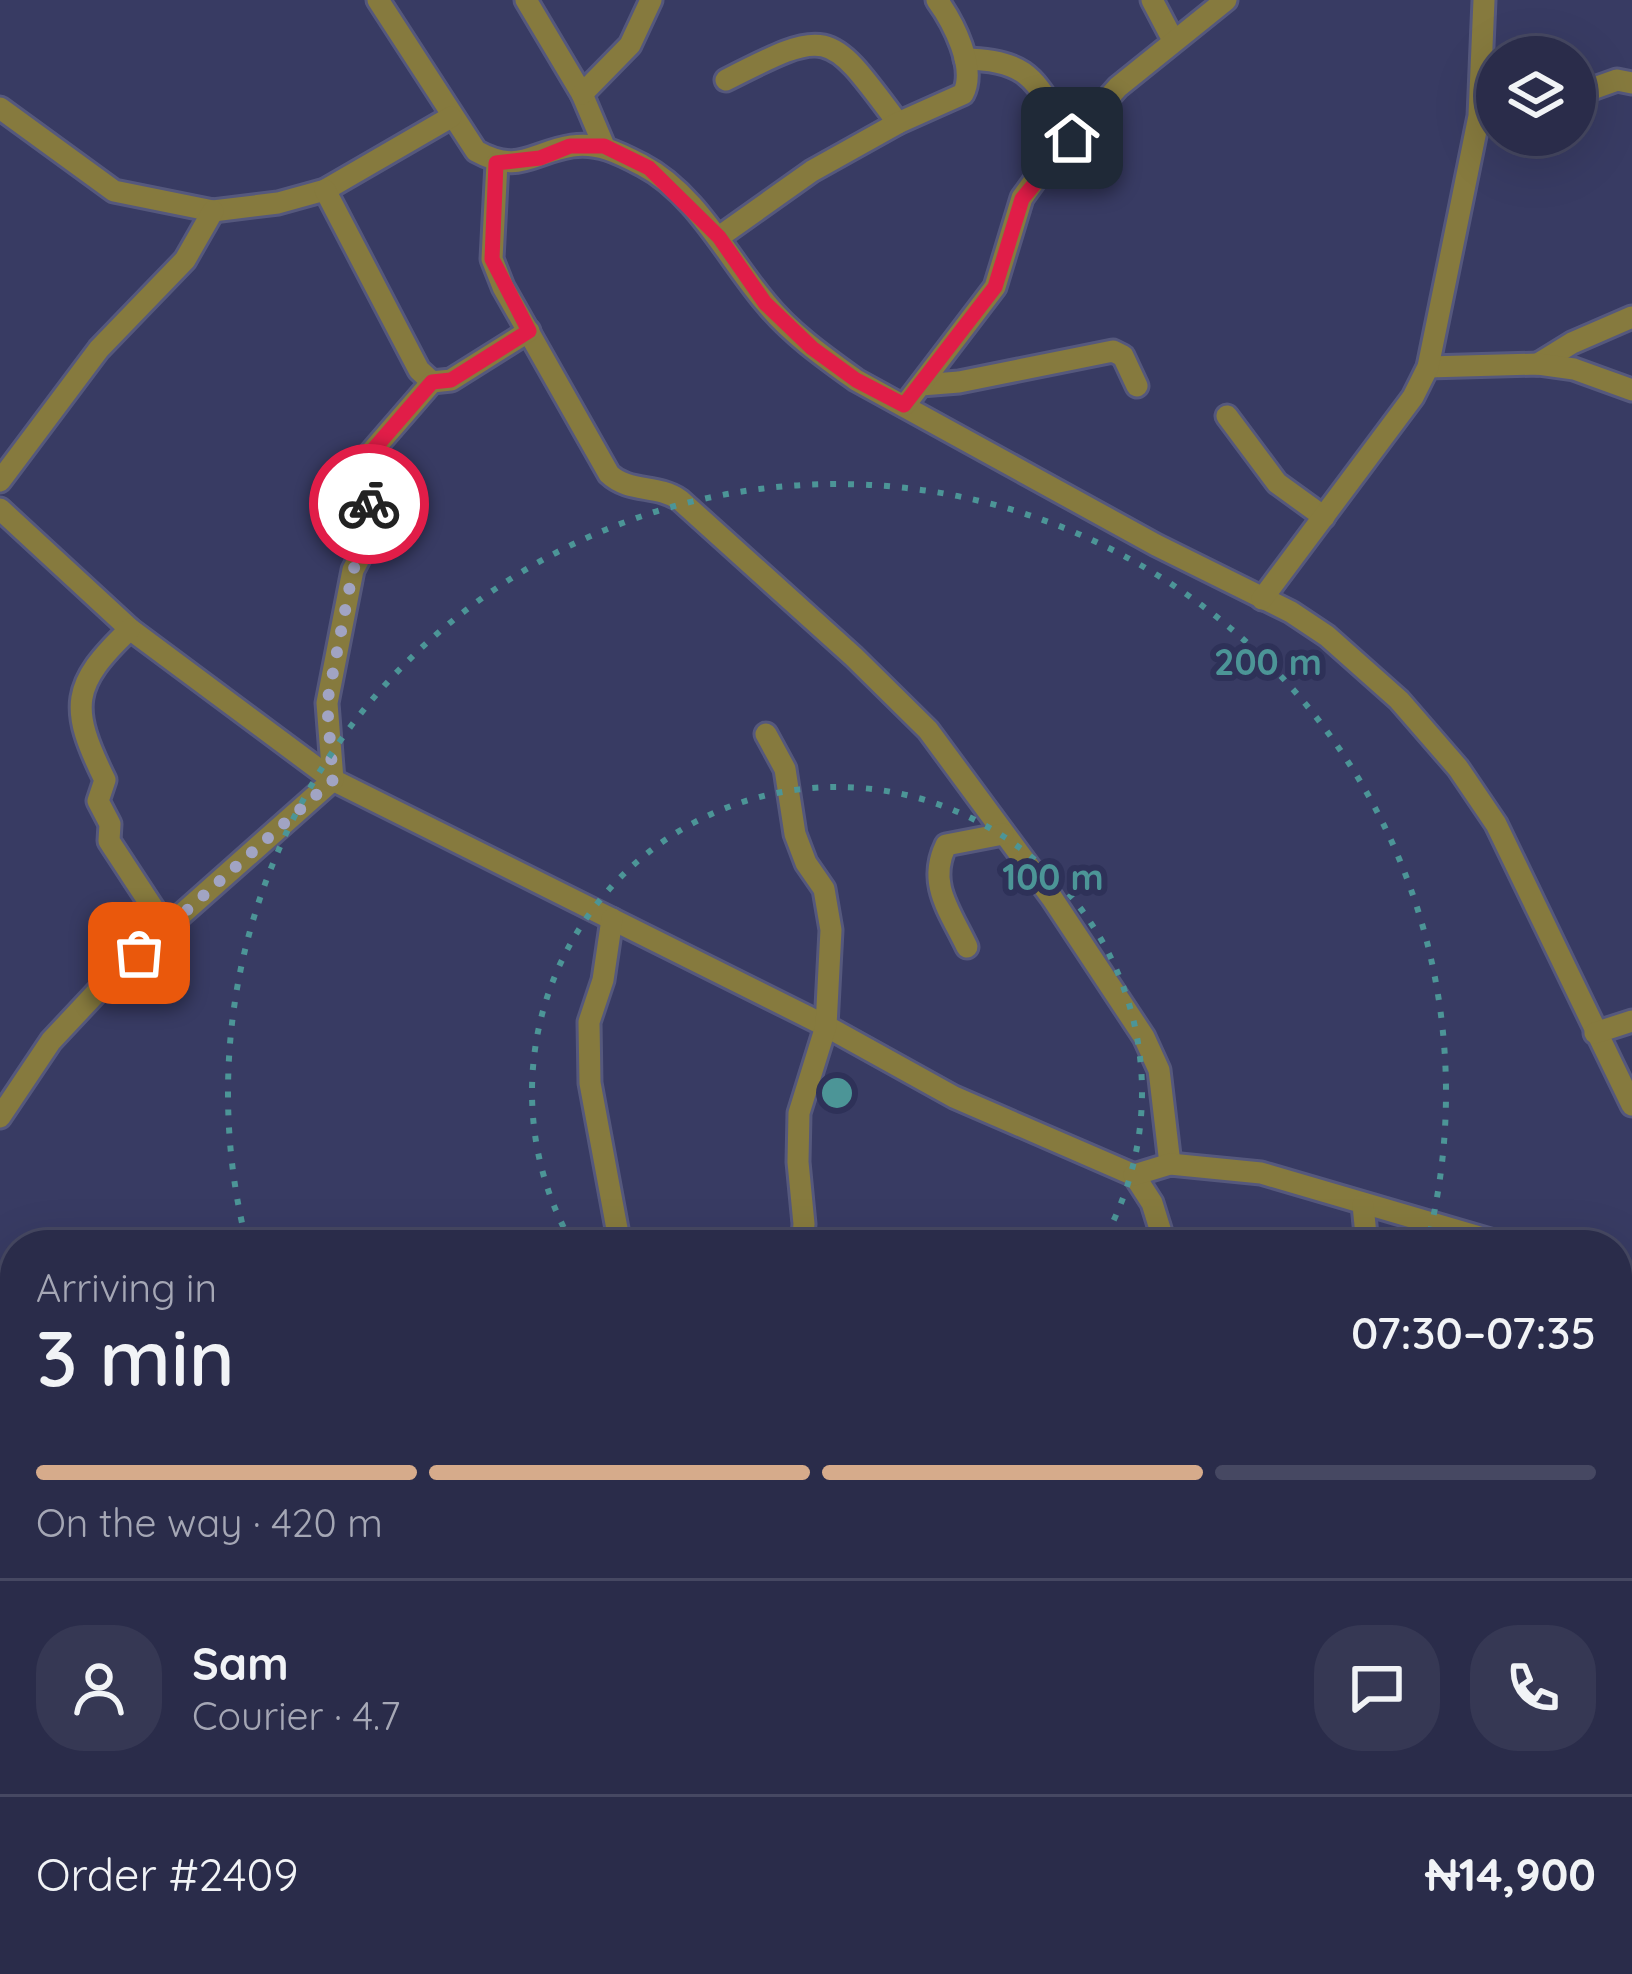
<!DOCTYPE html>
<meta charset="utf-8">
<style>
body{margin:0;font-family:Quicksand,sans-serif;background:#363854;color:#f1f3f6;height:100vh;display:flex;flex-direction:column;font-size:45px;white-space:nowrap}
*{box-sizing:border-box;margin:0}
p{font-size:39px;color:#a5a7b5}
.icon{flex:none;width:66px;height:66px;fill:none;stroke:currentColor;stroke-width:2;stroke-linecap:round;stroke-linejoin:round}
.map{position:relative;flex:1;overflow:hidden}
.panel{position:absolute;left:0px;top:1230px;width:1632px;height:744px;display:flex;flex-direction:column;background:#2a2c4a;border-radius:48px 48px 0 0;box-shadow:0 12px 48px #0002,0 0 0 3px #464862}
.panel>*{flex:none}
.fabs{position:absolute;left:1476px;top:36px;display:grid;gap:24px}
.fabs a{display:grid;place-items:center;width:120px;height:120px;border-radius:50%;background:#2a2c4a;box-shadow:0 12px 48px #0002,0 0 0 3px #464862;font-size:60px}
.pin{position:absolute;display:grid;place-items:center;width:102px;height:102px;color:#fff;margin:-51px;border-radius:24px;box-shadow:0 6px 18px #0006}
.courier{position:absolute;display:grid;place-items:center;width:120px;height:120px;margin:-60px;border:9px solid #e11d48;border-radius:50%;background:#fff;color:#222;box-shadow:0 3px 15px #0007}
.overview em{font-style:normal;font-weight:600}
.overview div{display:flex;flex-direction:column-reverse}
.overview{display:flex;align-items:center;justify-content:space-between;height:204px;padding:0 36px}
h1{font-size:78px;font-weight:600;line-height:90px}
.bar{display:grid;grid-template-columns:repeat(4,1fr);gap:18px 12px;align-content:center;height:144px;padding:0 36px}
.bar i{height:15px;border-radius:9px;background:#464862}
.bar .current{background:#d6ab8b}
.bar p{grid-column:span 4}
.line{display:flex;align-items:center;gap:30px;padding:0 36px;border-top:3px solid #464862}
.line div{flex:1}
.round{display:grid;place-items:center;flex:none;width:126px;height:126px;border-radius:48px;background:#363854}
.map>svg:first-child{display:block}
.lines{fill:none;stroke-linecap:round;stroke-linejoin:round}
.stream{stroke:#268da6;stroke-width:6}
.minor-casing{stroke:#55587d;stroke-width:27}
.minor{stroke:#867a3e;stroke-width:21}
.done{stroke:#a1a4c3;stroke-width:12;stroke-dasharray:0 21.6}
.route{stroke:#e11d48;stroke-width:15}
.ring{fill:none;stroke:#4c9597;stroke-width:6;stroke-dasharray:6 12}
.centre{fill:#4c9597;stroke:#2e3158;stroke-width:6}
.ring-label{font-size:36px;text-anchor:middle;font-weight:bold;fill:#4c9597;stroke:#2e3158;stroke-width:12;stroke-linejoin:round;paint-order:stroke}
</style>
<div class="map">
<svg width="1632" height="1974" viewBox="0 0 1632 1974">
<rect width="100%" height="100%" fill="#383b63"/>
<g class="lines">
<path class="stream" d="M153 1974 183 1959"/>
<g class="minor-casing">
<g id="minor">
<path d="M378 0 476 151C519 175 532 152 572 146 598 142 619 153 642 165 696 193 727 257 765 302 790 333 824 357 856 380L1156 545 1291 612 1327 636 1399 700 1458 768 1496 824 1632 1105"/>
<path d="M526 0 582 94 604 146"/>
<path d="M1152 0 1173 40"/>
<path d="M965 59C1035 60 1035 85 1072 138"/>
<path d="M726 80C830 27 828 29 898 123"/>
<path d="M582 94 630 45 651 0"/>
<path d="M1575 95 1617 80 1632 83"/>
<path d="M0 108 114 191 213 211 278 203 325 190 451 117"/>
<path d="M497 163 492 259 503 287 609 474C629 493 657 484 680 500L854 657 928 730 1052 898 1144 1037 1159 1070 1170 1164"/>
<path d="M325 190 419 370 432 382 451 380 529 331"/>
<path d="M719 237 812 171 898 123 963 94C977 68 953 22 937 0"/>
<path d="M1538 364 1572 343 1632 317"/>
<path d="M1428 367 1538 364 1574 369 1632 390"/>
<path d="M921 385 959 382 1113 351 1123 356 1137 386"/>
<path d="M905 405 995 287 1022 198 1035 180 1118 87 1226 0"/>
<path d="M1227 416 1277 483 1324 517"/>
<path d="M0 481 99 349 185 260 213 211"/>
<path d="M0 509 130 629 333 780 826 1026 954 1097 1134 1175 1152 1203 1165 1245"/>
<path d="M1262 599 1413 397 1428 367 1479 116 1484 0"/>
<path d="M130 629C71 685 69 707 105 780L98 801 110 824 109 841 166 928"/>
<path d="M766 734 785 769 795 834 806 863 824 889 831 930 826 1026 799 1113 798 1162 804 1224 802 1245"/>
<path d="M612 919 603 980 589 1022 590 1083 620 1245"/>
<path d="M967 947C950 911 927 884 946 845L1003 834"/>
<path d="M1595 1033 1632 1021"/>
<path d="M0 1117 51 1041 111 977 333 780 327 703 353 570 374 530 375 516 358 475 360 465 432 382"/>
<path d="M1134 1175 1170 1164 1261 1173 1507 1245"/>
<path d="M1363 1205 1367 1245"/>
<path d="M1617 1278 1632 1283"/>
<path d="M0 1557 15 1559"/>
<path d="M1617 1767 1632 1765"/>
<path d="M0 1770 15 1760"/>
<path d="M1617 1930H1632"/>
<path d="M658 1959 671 1974"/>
<path d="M943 1959 960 1974"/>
<path d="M1598 1959 1599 1974"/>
<path d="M569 1974 587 1959"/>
<path d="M779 1974 812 1959"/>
<path d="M1093 1974 1096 1959"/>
</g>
</g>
<use href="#minor" class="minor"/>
</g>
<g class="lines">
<path class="done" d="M139 953 333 780 327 703 353 570 374 530 375 516 369 504"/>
<path class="route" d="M369 504 358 475 360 465 432 382 451 380 529 331 492 259 496 163 540 158 570 146H604L649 168 719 237 765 303 812 348 856 380 904 405 995 287 1022 199 1072 138"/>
</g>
<g class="ring">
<path d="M572 1243A305 305 0 1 1 1102 1243"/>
<path d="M246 1240A609 609 0 1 1 1428 1240"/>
</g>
<circle cx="837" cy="1093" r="18" class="centre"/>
<g class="ring-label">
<text x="1268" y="675">200 m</text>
<text x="1053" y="890">100 m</text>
</g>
</svg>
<div class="fabs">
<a><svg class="icon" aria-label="layers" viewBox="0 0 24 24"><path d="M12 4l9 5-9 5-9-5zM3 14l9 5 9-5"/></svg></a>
</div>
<div class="pin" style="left:139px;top:953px;background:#ea580c"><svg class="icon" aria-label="bag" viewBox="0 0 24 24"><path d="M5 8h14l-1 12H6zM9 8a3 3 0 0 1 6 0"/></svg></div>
<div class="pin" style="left:1072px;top:138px;background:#1f2937"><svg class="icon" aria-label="home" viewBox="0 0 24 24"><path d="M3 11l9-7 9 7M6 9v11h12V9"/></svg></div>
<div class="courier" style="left:369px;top:504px"><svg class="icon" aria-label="bike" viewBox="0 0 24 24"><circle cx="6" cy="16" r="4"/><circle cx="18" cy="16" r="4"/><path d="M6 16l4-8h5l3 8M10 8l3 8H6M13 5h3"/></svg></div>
<section class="panel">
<div class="overview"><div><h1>3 min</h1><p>Arriving in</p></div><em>07:30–07:35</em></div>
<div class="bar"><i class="current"></i><i class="current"></i><i class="current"></i><i></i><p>On the way · 420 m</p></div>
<div class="line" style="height:216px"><a class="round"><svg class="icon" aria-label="person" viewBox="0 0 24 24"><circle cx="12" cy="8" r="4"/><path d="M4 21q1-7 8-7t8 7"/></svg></a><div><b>Sam</b><p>Courier · 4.7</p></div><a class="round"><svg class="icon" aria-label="chat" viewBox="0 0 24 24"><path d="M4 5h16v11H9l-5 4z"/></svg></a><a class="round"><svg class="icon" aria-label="phone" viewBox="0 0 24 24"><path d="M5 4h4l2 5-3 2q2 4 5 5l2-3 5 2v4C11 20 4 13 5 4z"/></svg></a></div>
<div class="line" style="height:156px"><div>Order #2409</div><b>₦14,900</b></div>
</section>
</div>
